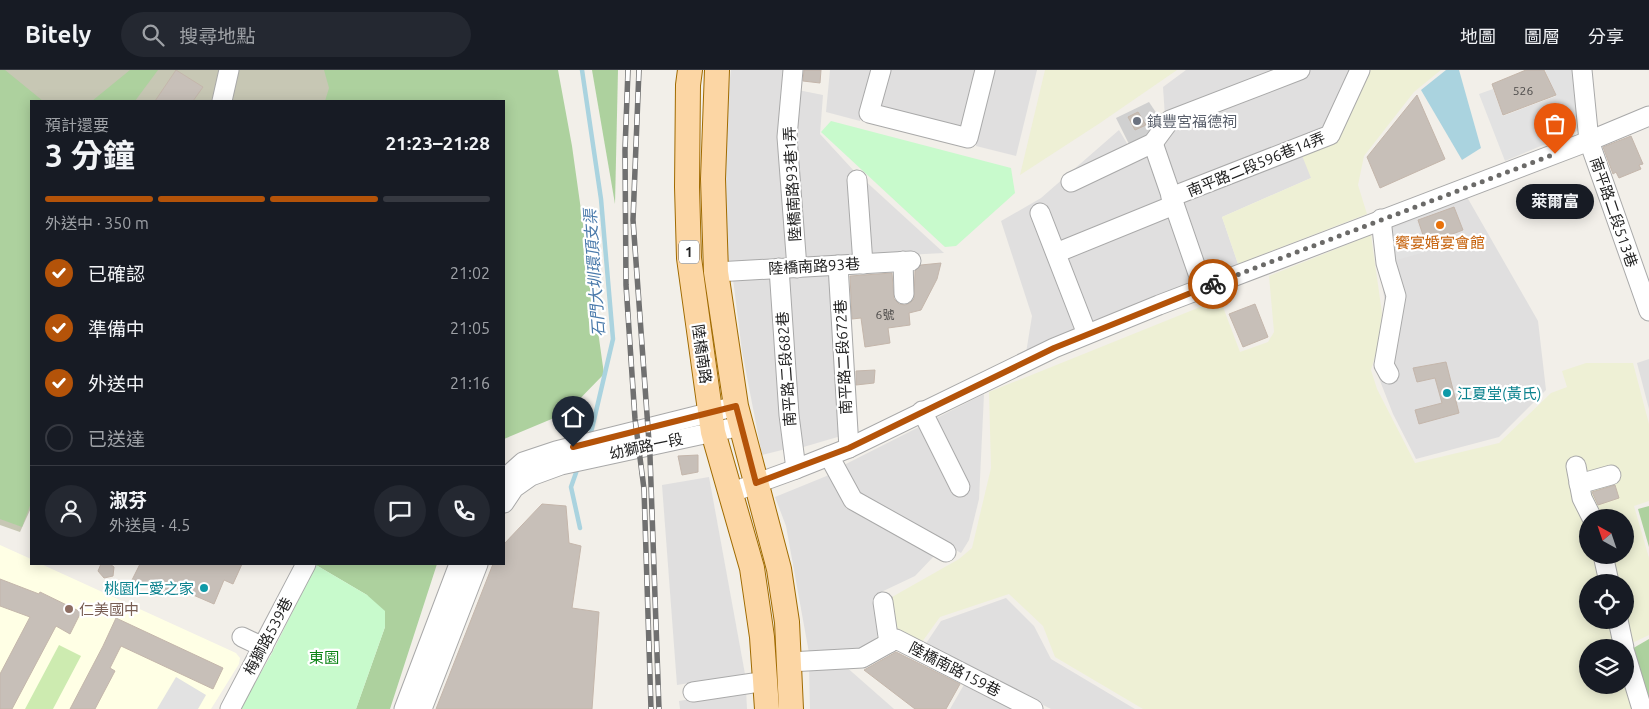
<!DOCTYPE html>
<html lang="zh-TW">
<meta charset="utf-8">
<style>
body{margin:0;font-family:Ubuntu,"Noto Sans TC",sans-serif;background:#242831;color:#f1f3f6;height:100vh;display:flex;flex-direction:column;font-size:19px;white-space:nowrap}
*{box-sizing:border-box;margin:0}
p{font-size:16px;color:#9ea1a6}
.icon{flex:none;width:28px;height:28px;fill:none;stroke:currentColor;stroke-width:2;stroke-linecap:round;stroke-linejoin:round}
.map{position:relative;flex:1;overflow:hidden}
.sheet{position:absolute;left:30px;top:30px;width:475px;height:465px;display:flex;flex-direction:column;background:#171b24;border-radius:0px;box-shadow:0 2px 12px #0003}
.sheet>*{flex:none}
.needle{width:32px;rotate:320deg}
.fabs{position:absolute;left:1579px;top:439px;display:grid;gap:10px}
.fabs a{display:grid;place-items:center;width:55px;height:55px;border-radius:50%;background:#171b24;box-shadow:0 2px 12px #0003;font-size:25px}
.pin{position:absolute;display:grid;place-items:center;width:42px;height:42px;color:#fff;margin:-51px -21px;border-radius:50% 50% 50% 0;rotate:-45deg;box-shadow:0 0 5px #0007}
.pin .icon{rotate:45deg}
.courier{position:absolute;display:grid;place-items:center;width:50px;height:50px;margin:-25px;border:4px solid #b45309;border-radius:50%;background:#fff;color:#222;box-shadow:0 1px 6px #0007}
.bubble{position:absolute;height:35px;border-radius:18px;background:#171b24;box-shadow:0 2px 12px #0003;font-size:16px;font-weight:700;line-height:35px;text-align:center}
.overview em{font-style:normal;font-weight:700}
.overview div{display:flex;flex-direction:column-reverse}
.overview{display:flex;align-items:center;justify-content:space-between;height:85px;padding:0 15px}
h1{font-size:32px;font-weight:700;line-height:38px}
.bar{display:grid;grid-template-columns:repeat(4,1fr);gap:8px 5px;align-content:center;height:60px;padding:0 15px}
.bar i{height:6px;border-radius:4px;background:#363941}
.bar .on{background:#b45309}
.bar p{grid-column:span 4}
.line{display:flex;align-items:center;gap:12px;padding:0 15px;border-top:1px solid #363941}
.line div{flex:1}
.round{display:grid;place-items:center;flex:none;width:52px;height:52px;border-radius:26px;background:#242831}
ol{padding:0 15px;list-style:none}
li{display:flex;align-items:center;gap:15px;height:55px}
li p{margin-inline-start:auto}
li .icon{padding:5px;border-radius:50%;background:#b45309;color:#fff;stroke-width:4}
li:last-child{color:#9ea1a6}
li i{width:28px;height:28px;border:2px solid #363941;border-radius:50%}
header{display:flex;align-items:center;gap:30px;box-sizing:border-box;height:70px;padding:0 25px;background:#171b24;border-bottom:1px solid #363941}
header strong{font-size:24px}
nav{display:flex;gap:28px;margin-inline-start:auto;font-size:18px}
.search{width:350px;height:45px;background:#242831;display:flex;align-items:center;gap:12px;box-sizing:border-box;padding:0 18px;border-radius:28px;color:#9ea1a6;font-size:19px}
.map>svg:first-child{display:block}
.residential{fill:#e0dfdf}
.education{fill:#ffffe5}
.religious{fill:#d0d0d0}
.construction{fill:#c7c7b4}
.farmland{fill:#eef0d5;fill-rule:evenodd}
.grass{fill:#cdebb0}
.forest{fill:#add19e}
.park{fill:#c8facc}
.parking{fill:#e2e2e2}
.water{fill:#aad3df}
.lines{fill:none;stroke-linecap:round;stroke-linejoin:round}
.stream{stroke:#aad3df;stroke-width:4.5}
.building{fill:#c7bfb8;stroke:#c4b6ab}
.minor-casing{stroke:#a9a9a9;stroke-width:21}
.major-casing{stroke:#a06b00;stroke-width:26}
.minor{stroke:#fff;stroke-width:19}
.major{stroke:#fcd6a4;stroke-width:24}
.rail-casing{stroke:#707070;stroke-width:5.5}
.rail{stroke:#fff;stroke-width:4;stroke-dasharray:11;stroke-linecap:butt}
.done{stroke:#6b6a68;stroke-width:5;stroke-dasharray:0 9}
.route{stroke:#b45309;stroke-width:6}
.worship-dot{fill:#6b7280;stroke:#fff;stroke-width:2}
.food-dot{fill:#e8710a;stroke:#fff;stroke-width:2}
.culture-dot{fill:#0f9aa8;stroke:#fff;stroke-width:2}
.education-dot{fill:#8d6e63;stroke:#fff;stroke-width:2}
.labels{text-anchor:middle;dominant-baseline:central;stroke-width:4.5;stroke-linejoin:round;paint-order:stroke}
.number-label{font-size:12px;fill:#4b4948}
.shield{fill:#fff;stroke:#646464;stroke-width:1}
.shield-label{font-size:14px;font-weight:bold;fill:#222}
.worship-label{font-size:15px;fill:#5b616d;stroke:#fff;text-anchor:start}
.street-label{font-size:15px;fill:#222;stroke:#fff}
.food-label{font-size:15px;fill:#c56008;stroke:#fff}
.culture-label{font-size:15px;fill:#0d838f;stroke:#fff;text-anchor:start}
.education-label{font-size:15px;fill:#785e54;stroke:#fff;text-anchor:start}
.park-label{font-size:15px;fill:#0c8416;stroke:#fff}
.water-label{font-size:16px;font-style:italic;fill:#4a7aab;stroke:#fff}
</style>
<header>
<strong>Bitely</strong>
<div class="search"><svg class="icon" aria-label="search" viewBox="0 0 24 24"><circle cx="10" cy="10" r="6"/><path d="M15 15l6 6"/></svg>搜尋地點</div>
<nav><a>地圖</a><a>圖層</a><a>分享</a></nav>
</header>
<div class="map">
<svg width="1649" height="639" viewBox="0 0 1649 639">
<rect width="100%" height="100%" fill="#f2efe9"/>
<g class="residential">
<path d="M731 0H787L791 191 728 195 721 108 724 58Z"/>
<path d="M830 0H874L860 51 826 42Z"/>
<path d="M889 0H978L963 61 878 38Z"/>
<path d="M995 0H1037L1016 86 976 76Z"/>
<path d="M1186 0H1367L1311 108 1222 147 1238 194 1026 283 1032 246 1001 151 1041 128 1119 60 1131 80 1165 47 1163 17Z"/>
<path d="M798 20 823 25 820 64 854 101 852 108 857 187 801 192 794 48Z"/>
<path d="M862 108 944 183 867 187Z"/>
<path d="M1467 127 1538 251 1546 320 1499 367 1416 389 1393 344 1375 298 1381 276 1386 241 1375 162Z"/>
<path d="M831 202 841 366 800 378 788 207Z"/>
<path d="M773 206 786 379 762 385 742 281 733 209Z"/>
<path d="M1649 289V339L1637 293Z"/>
<path d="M984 324 979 429 969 470 961 483 857 423 840 397Z"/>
<path d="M829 405 846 438 934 486 915 506 877 524 881 557 877 567 864 580 809 583 786 456 775 427Z"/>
<path d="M709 407 745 604 677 615 662 415Z"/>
<path d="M1006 528 1034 556 1051 589 1135 639H1051L925 575 941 551Z"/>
<path d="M809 595H844L894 639H810Z"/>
<path d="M965 613 1015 639H950Z"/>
<path d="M746 620 747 639H680L679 631Z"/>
</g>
<path class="education" d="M0 475 31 489V494H41L236 583 240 588 239 594 211 639H0Z"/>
<path class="religious" d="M1149 32 1157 44 1154 62 1129 74 1116 48Z"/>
<path class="construction" d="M0 0H407L421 31H31V438L20 462 0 455Z"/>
<g class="farmland">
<path d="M1045 0H1177L1100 53 1020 105Z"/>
<path d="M1367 0H1441L1414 22 1364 86 1358 115 1367 144 1238 194 1222 147 1311 108 1301 83 1339 65Z"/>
<path d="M1371 165 1382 243 1378 276 1371 300 1377 319 1415 393 1499 373 1551 323 1567 317 1562 301 1586 293H1633L1649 354V431L1634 436 1649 488V565L1624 577 1588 578V615H1625L1635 639H1143L1055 587 1043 556 1009 524 940 547 922 572 901 564 895 554 892 527 959 489 972 478 991 398 989 322 1220 229 1240 282 1268 272 1274 262 1269 206ZM1588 448H1625V485H1588ZM1588 512H1625V550H1588Z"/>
</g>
<path class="grass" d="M59 575 81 586 53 639H25Z"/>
<g class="forest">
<path d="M0 0H5L43 31H31V433L22 457 0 449Z"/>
<path d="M130 0H158L135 31H92Z"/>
<path d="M324 0H558L572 76 604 304 566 343 504 369V31H325L329 18Z"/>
<path d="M592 0H618L615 134Z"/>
<path d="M1649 436V477L1638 439Z"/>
<path d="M317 494H437L390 639H356L385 557 367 525 316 495Z"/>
<path d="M1649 569V634L1630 580Z"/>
</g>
<g class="park">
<path d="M831 51 1011 98 1015 123 956 176 945 177 821 62Z"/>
<path d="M316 495 367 525 385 541V557L356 639H240L271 585Z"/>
</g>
<g class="parking">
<path d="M1545 0H1579L1584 58 1505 91 1479 24 1493 19 1503 46 1556 26Z"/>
<path d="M1416 150 1428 181 1390 192 1385 161Z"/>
<path d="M176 607 206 625 198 639H157Z"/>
</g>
<path class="water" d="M1446 0H1459L1481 78 1462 90 1421 20Z"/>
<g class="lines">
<g class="stream">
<path d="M582 0 601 129 613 269 590 367"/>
<path d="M578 397 571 417 580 458"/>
</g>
</g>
<g class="building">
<path d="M176 0 203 17 193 31H155Z"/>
<path d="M804 0H821L820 13 803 11Z"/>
<path d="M1526 0H1544L1556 25 1503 45 1492 14Z"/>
<path d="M1417 25 1445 89 1380 118 1367 87Z"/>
<path d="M1138 42 1146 55 1135 60 1128 47Z"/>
<path d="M1631 66 1643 94 1639 95 1641 99 1619 108 1616 102 1613 104 1603 77Z"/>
<path d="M1454 137 1463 160 1426 174 1418 150Z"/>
<path d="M941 193 937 209 921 240 909 243 910 255 888 258 890 273 865 277 861 248 852 249 850 206 892 203 894 229 899 234 905 235 910 233 914 229 915 201 921 195Z"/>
<path d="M1255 234 1268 267 1243 277 1229 244Z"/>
<path d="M1446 292 1459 343 1419 354 1415 340 1442 333 1435 308 1417 312 1413 298Z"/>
<path d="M875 300 874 313 856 315V301Z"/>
<path d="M698 385V402L682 405 678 386Z"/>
<path d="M1615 415 1619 428 1598 435 1592 422Z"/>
<path d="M542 434 566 436 569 473 581 476 572 538 599 542 592 639H436L493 494H504V474Z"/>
<path d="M101 494H110L114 497 113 506 104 508 98 501Z"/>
<path d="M140 494H242L233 514 224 510 214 534 170 515 165 525 132 510Z"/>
<path d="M0 509 39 524 40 522 81 542 70 564 56 556 12 639H0V604L30 547 0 536Z"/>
<path d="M116 548 223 598 213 619 121 576 110 598 115 601 95 639H70L103 576Z"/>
<path d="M896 582 960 614 946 639H915L864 600Z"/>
</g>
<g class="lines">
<g class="minor-casing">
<g id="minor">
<path d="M793 0 787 67 797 198"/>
<path d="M881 0 869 43 968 68 985 0"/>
<path d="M1582 0 1589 71 1649 241"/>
<path d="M222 31 229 0"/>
<path d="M1153 73 1203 218"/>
<path d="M857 110 863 194"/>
<path d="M1071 112 1153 73 1170 50 1300 0"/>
<path d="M1171 127 1330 65 1360 0"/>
<path d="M1040 143 1087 264"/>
<path d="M1381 149 1386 193 1396 226 1384 295 1389 304"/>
<path d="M1056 183 1174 135"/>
<path d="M903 191 904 224"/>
<path d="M838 195 849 378"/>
<path d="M779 198 789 345 796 399"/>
<path d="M716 202 911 191"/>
<path d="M922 341 960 417"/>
<path d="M829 386 853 430 946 482"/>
<path d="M1576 396 1582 428 1592 448"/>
<path d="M504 409 523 392 556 381 736 336"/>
<path d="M1579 414 1611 405"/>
<path d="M730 423 796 399 849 378 1054 278 1159 235 1589 71 1649 46"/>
<path d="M504 433 514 418 531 406 561 395 741 356"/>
<path d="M1603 485 1609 512"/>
<path d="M883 532 889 573"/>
<path d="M1618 550 1624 578"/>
<path d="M242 567 263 577"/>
<path d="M1625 583 1642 639"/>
<path d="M789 592 862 588 896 569 1033 639"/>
<path d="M693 622 766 611"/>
<path d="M230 639 306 494"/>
<path d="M404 639 459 494"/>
<path d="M422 639 478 494"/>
</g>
</g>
<g class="major-casing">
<g id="major">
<path d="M690 0 688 15 687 117 689 188 713 362 752 498 762 567 767 639"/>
<path d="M717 0 713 109 716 202 736 336 779 499 787 552 791 639"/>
</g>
</g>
<use href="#minor" class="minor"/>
<use href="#major" class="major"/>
<g class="rail-casing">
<g id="rail">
<path d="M628 0 625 80 626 215 635 349 644 419 651 639"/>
<path d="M639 0 633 150 650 386 659 639"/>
</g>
</g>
<use href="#rail" class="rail"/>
</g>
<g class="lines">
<path class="done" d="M1213 214 1555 84"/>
<path class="route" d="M573 377 736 336 756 413 849 378 1054 278 1213 214"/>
</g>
<circle class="worship-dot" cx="1137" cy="51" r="5"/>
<circle class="food-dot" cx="1440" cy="155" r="5"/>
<g class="culture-dot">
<circle cx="1447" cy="323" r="5"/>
<circle cx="204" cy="518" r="5"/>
</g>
<circle class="education-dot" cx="69" cy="539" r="5"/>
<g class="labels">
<g class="number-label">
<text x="1523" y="20">526</text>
<text x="885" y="244">6號</text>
</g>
<rect class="shield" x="679" y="170.5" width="20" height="23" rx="4"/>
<g class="shield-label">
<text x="689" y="182">1</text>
</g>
<g class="worship-label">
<text x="1147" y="51">鎮豐宮福德祠</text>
</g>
<g class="street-label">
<text transform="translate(1256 94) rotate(-22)">南平路二段596巷14弄</text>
<text transform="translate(792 114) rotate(-93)">陸橋南路93巷1弄</text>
<text transform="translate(1614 142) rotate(71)">南平路二段513巷</text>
<text transform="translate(814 196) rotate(-3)">陸橋南路93巷</text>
<text transform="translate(702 284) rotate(82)">陸橋南路</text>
<text transform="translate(843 287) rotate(-93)">南平路二段672巷</text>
<text transform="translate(786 299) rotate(-94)">南平路二段682巷</text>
<text transform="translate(646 376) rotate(-12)">幼獅路一段</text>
<text transform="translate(268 566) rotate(-62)">梅獅路539巷</text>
<text transform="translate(955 599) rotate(27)">陸橋南路159巷</text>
</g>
<g class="food-label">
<text x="1440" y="172">饗宴婚宴會館</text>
</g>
<g class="culture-label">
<text x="1457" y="323">江夏堂(黃氏)</text>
<text x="194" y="518" text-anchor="end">桃園仁愛之家</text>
</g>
<g class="education-label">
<text x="79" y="539">仁美國中</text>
</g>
<g class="park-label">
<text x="324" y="587">東園</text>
</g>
<g class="water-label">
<text transform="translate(594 203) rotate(-94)">石門大圳環頂支渠</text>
</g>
</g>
</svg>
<div class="fabs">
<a><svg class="needle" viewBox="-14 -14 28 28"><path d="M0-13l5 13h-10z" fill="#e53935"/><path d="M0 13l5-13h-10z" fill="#9ea1a6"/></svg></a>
<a><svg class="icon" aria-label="locate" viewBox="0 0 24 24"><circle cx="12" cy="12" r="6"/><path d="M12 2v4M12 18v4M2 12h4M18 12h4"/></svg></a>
<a><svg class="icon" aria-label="layers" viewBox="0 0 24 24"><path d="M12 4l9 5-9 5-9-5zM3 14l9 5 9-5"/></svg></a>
</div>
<div class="pin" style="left:1555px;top:84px;background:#ea580c"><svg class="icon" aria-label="bag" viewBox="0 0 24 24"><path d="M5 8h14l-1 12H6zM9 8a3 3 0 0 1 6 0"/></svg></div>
<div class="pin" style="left:573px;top:377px;background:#1f2937"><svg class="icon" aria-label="home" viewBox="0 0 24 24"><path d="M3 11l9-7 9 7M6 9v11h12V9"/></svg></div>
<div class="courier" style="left:1213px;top:214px"><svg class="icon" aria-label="bike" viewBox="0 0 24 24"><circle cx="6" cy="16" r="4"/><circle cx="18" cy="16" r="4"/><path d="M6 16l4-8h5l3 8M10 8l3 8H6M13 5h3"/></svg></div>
<div class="bubble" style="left:1516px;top:114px;width:78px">萊爾富</div>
<section class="sheet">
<div class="overview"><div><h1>3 分鐘</h1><p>預計還要</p></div><em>21:23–21:28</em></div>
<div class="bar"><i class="on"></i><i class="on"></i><i class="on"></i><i></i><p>外送中 · 350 m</p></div>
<ol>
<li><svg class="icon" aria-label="check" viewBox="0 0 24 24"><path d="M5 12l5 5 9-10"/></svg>已確認<p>21:02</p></li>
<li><svg class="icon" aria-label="check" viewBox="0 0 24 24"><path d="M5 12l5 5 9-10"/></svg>準備中<p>21:05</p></li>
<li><svg class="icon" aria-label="check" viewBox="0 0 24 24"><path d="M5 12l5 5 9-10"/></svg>外送中<p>21:16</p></li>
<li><i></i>已送達</li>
</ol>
<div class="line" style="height:90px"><a class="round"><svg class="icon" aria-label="person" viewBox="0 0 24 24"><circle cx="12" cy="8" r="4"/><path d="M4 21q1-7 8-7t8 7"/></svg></a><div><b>淑芬</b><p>外送員 · 4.5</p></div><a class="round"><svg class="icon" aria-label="chat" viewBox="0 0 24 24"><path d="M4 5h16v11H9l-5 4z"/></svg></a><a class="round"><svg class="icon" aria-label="phone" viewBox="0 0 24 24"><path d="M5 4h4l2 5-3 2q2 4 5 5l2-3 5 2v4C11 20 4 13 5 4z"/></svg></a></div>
</section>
</div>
